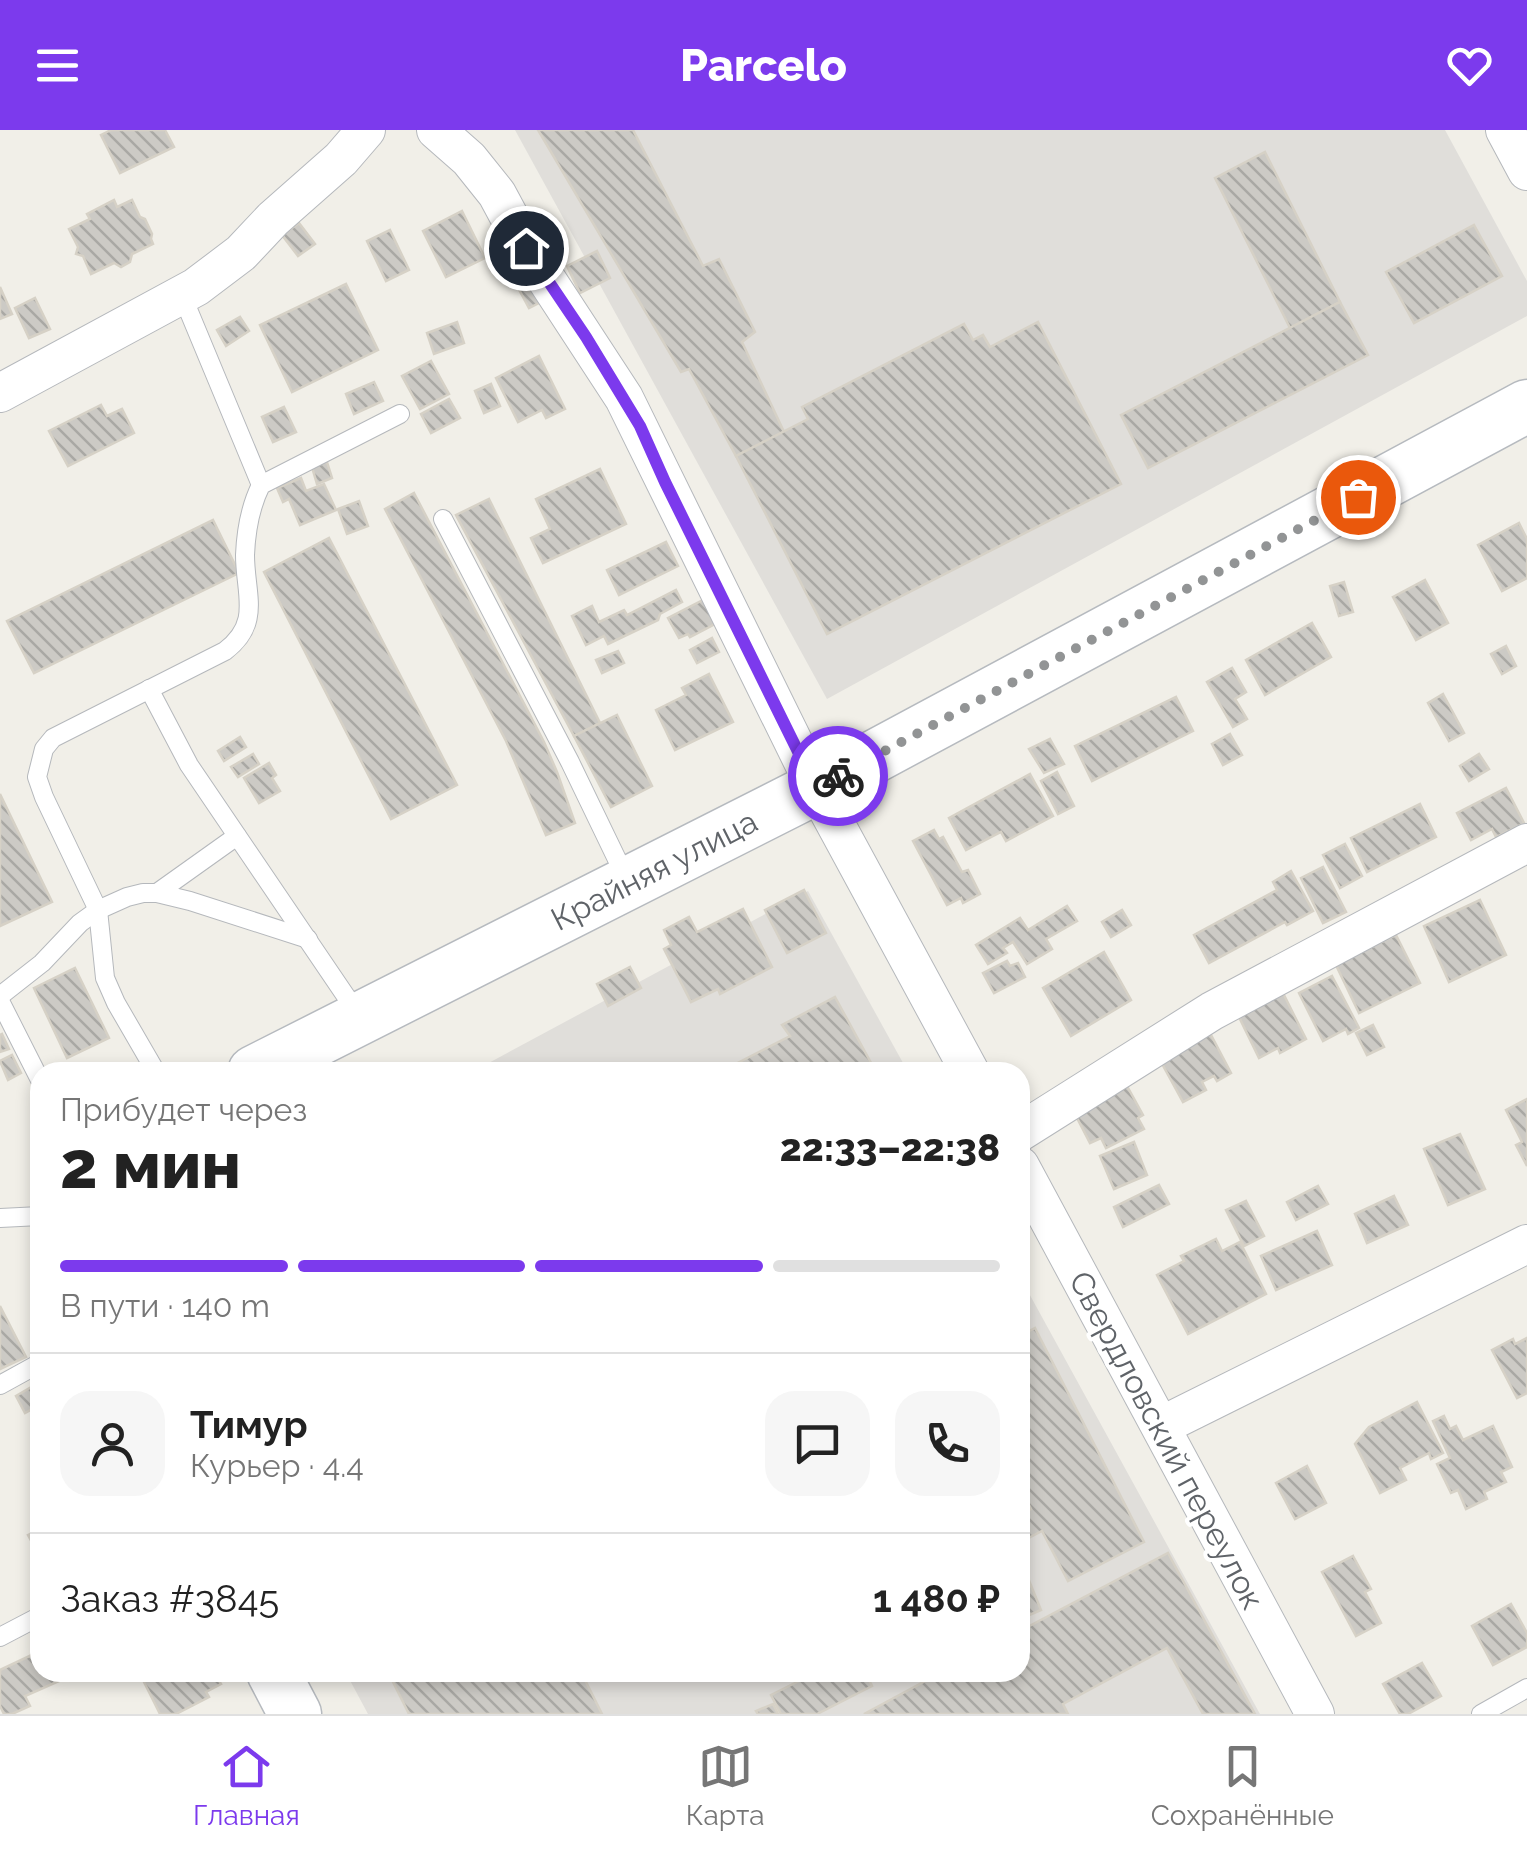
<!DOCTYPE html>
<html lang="ru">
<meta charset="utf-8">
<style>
body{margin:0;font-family:Raleway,sans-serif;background:#f6f6f6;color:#222;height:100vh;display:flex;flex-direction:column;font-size:38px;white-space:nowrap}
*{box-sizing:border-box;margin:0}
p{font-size:32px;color:#767676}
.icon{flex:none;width:55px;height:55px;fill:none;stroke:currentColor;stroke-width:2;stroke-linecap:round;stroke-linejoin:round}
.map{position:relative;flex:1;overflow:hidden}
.sheet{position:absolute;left:30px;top:932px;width:1000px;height:620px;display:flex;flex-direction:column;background:#fff;border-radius:30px;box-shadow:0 5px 15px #0003}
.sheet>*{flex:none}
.pin{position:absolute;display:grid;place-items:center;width:85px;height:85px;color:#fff;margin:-42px;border:5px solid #fff;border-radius:50%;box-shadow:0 2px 10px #0007}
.courier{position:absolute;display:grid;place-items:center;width:100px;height:100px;margin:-50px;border:8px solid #7c3aed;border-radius:50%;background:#fff;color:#222;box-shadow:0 2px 12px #0007}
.overview em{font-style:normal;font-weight:800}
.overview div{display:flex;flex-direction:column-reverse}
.overview{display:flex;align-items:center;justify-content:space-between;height:170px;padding:0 30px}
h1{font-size:65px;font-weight:800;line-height:75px}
.bar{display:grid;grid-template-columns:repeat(4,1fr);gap:15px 10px;align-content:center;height:120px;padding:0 30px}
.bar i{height:12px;border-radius:8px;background:#e0e0e0}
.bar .selected{background:#7c3aed}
.bar p{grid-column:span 4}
.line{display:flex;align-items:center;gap:25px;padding:0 30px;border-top:2px solid #e0e0e0}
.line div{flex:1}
.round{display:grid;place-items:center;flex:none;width:105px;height:105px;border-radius:30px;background:#f6f6f6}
header{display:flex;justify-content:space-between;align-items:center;height:130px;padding:0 30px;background:#7c3aed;color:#fff;font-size:45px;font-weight:800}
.tabs{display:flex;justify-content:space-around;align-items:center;height:140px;border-top:2px solid #e0e0e0;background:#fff;font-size:28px;color:#767676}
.tabs a{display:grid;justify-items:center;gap:5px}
.tabs .selected{color:#7c3aed}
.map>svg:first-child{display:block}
.industrial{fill:#e0deda}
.building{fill:url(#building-back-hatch);stroke:#d6d1c6;stroke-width:2.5}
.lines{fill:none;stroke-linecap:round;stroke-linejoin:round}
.service-casing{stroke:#b5b8bc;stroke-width:20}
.minor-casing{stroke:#b5b8bc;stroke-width:40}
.secondary-casing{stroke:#b6babf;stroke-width:55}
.service{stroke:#fff;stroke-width:18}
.minor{stroke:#fff;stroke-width:38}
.secondary{stroke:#fff;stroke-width:52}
.done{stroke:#929495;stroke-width:10;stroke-dasharray:0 18}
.route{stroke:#7c3aed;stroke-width:12}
.labels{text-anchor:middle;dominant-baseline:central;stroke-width:8;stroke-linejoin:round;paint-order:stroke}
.street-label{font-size:32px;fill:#5f6368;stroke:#fff}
</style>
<header><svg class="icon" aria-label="menu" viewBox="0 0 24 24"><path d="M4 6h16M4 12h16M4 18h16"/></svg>Parcelo<svg class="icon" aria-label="heart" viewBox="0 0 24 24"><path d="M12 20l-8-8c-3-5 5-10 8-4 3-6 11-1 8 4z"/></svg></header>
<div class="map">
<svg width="1527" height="1584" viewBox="0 0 1527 1584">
<defs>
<pattern id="building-back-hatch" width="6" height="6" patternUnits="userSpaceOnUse" patternTransform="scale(2.5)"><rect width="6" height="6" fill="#cccac5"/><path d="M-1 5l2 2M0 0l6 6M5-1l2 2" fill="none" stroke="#a9a8a4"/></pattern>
</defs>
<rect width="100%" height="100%" fill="#f1efe8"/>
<g class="industrial">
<path d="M515 0H1445L1527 151V186L827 569Z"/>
<path d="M808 761 908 942H472Z"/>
<path d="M1020 1147 1260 1584H368L346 1543 1020 1542Z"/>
</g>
<g class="building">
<path d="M111 0H165L174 17 120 43 101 5Z"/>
<path d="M538 0H633L703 136 719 129 755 202 742 212 784 302 736 326 689 239 681 242Z"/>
<path d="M1265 22 1340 172 1290 198 1215 48Z"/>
<path d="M114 70 117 77 132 70 140 87 145 89 152 104 151 109 153 114 132 124 130 132 121 137 114 133 91 144 83 126 76 124 78 117 69 99 90 89 87 84Z"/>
<path d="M462 81 485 128 446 147 423 101Z"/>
<path d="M299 93 315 114 298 126 282 105Z"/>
<path d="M1474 95 1502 146 1414 193 1386 142Z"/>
<path d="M390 100 409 140 386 151 367 111Z"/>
<path d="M597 121 610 148 580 163 567 136Z"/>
<path d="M522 134 541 172 529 178 509 141Z"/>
<path d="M346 154 378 220 292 262 260 195Z"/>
<path d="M0 157 12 184 0 189Z"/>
<path d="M35 168 50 199 29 208 15 178Z"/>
<path d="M1340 172 1368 225 1148 338 1121 285Z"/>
<path d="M240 187 249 201 226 216 217 200Z"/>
<path d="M457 192 464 213 434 224 427 203Z"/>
<path d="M1038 192 1121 354 827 504 736 326 808 289 802 277 964 194 973 210 983 205 990 217Z"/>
<path d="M539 226 565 279 546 288 542 280 518 292 496 248Z"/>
<path d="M431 231 449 264 420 279 402 246Z"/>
<path d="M374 252 383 271 354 284 346 264Z"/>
<path d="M491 254 500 276 484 283 475 261Z"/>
<path d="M449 269 460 288 431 303 421 284Z"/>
<path d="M101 275 107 286 122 279 134 303 68 336 49 301Z"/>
<path d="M284 277 296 302 273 312 262 287Z"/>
<path d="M327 332 332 348 317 354 312 337Z"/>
<path d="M600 339 626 394 543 433 531 408 550 399 536 369Z"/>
<path d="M301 348 306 361 324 354 336 380 300 395 289 369 283 372 277 358Z"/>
<path d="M414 363 544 612 557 642 575 693 546 705 506 611 385 379Z"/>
<path d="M489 369 600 593 574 606 456 385Z"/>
<path d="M359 371 368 396 347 404 338 379Z"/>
<path d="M213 390 239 443 34 543 7 491Z"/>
<path d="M1519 393 1527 409V448L1502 461 1478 415Z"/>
<path d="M329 408 457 655 391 689 264 442Z"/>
<path d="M666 412 678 436 619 465 607 440Z"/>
<path d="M1425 450 1448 493 1416 510 1393 467Z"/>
<path d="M1344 452 1353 482 1339 486 1330 456Z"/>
<path d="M676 460 682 472 660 484 658 490 608 514 604 506 586 515 572 486 592 476 599 492 624 480 627 485Z"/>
<path d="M705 469 717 493 690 507 688 504 679 508 668 488Z"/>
<path d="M1312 493 1331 527 1265 565 1246 530Z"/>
<path d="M712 508 719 522 697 533 690 520Z"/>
<path d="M1506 516 1516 536 1502 544 1491 524Z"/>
<path d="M618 521 624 533 602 543 596 530Z"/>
<path d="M1232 538 1246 562 1235 569 1247 589 1233 597 1207 552Z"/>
<path d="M709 544 733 592 675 620 656 580 686 565 682 558Z"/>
<path d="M1443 564 1464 603 1449 611 1428 573Z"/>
<path d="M1176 567 1193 601 1092 651 1075 616Z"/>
<path d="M617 585 652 656 611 677 574 606Z"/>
<path d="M1230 604 1242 625 1223 635 1212 614Z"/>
<path d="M240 607 246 617 224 631 218 621Z"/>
<path d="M1050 609 1064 634 1044 643 1029 619Z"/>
<path d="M253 624 259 634 238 647 231 637Z"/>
<path d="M1479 624 1489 639 1469 651 1460 636Z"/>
<path d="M269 633 276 645 272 648 280 661 259 673 244 648Z"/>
<path d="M1057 642 1074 676 1058 684 1041 651Z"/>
<path d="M1030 644 1053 686 1006 711 1001 702 966 720 949 688Z"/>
<path d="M1506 658 1524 693 1496 707 1492 699 1471 710 1457 683Z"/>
<path d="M0 664 52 772 0 796Z"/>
<path d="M1420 674 1436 707 1367 742 1351 708Z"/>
<path d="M934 700 939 709 943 707 962 742 968 740 980 764 963 773 961 768 947 775 913 711Z"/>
<path d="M1345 714 1362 746 1340 758 1323 725Z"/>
<path d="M1323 737 1346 782 1323 793 1301 748Z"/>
<path d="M1291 741 1313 781 1287 795 1285 792 1209 833 1194 805 1277 760 1273 752Z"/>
<path d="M804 760 826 803 787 823 765 780Z"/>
<path d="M1480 770 1506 825 1449 852 1424 796Z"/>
<path d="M1067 776 1077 791 1046 809 1052 819 1027 834 1013 812 1003 818 1007 823 988 834 976 815 1020 788 1028 800Z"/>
<path d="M743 779 772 837 720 864 718 859 691 872 664 819 671 815 664 800 689 787 697 802Z"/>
<path d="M1122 780 1131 795 1111 807 1102 792Z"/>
<path d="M1396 805 1420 853 1359 883 1336 835Z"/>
<path d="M1104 822 1131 870 1071 906 1043 858Z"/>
<path d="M1007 831 1010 836 1018 833 1025 847 994 863 983 843Z"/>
<path d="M630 837 641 858 608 876 597 854Z"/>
<path d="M75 838 109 908 67 928 34 858Z"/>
<path d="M1332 846 1359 898 1348 904 1346 899 1323 911 1299 863Z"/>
<path d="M1283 863 1306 909 1280 923 1278 918 1259 928 1238 885Z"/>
<path d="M835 867 876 942H720L790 906 782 895Z"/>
<path d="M1373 895 1384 917 1367 925 1356 903Z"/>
<path d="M1210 903 1231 943 1217 951 1214 946 1202 952 1206 960 1183 972 1160 930Z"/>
<path d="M2 904 9 919 0 922V905Z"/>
<path d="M12 925 21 943 8 950 0 931Z"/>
<path d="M1127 956 1143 985 1138 988 1144 999 1106 1018 1101 1008 1090 1013 1074 982Z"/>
<path d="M1527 969V1036L1516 1015 1522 1012 1506 980Z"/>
<path d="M1460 1004 1485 1059 1448 1075 1424 1019Z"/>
<path d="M1134 1012 1147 1045 1114 1059 1100 1026Z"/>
<path d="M1159 1055 1169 1074 1123 1097 1114 1077Z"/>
<path d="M1318 1056 1328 1074 1296 1090 1287 1072Z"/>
<path d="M1394 1066 1408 1095 1367 1113 1355 1084Z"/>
<path d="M1246 1071 1264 1106 1244 1116 1226 1080Z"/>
<path d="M1317 1101 1332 1135 1276 1160 1261 1126Z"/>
<path d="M1216 1109 1222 1121 1240 1112 1266 1164 1188 1204 1157 1145 1184 1131 1181 1126Z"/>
<path d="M0 1176 26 1227 0 1239Z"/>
<path d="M1035 1198 1144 1412 1068 1451 1042 1401 1021 1412 1020 1409V1385L1031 1379 1020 1357V1206Z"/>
<path d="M1527 1208V1263L1517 1268 1492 1220 1513 1209 1515 1214Z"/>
<path d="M40 1252V1279L38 1276 25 1283 16 1266Z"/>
<path d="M1417 1272 1443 1323 1431 1329 1429 1323 1400 1338 1406 1350 1380 1363 1355 1314 1369 1297Z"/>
<path d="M1444 1286 1450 1299 1456 1296 1463 1310 1493 1296 1512 1337 1501 1342 1506 1352 1484 1362 1487 1369 1466 1379 1458 1360 1451 1363 1437 1334 1450 1328 1433 1291Z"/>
<path d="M1307 1336 1326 1373 1295 1389 1276 1353Z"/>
<path d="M40 1399V1427L28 1405Z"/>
<path d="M1168 1423 1255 1584H1203L1167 1518 1063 1574 1068 1584H864L942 1542H1020V1501Z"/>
<path d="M1353 1426 1371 1459 1365 1462 1381 1493 1356 1506 1322 1442Z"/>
<path d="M1028 1448 1041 1480 1020 1489V1451Z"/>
<path d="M1511 1474 1527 1503V1517L1493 1535 1472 1496Z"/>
<path d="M40 1521V1542H56L59 1551 25 1566 30 1576 12 1584H4L0 1576V1540Z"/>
<path d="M1422 1533 1441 1566 1408 1584H1400L1383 1554Z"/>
<path d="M139 1542H203L205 1546 214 1542 221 1554 206 1562 209 1567 176 1584H160Z"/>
<path d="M388 1542H581L602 1584H409Z"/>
<path d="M817 1542H865L872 1556 817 1584H781L771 1565Z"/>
<path d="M773 1574 778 1584H758L756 1581Z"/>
</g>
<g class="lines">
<g class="service-casing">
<g id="service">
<path d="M182 165 261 355"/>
<path d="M443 389 570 632 626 748"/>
<path d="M149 559 189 635 358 884"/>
<path d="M157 763 237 706"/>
<path d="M0 866 42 833 80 793 98 780 127 767 143 763H157L190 771 308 809"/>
<path d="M0 871 40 950"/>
<path d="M156 942 116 873 105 848 98 780 44 667 37 647 44 619 53 608 225 521C262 493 245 464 245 425 246 401 250 377 261 355L400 284"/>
<path d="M0 1088 40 1086"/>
<path d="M0 1255 40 1233"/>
<path d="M0 1507 40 1486"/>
<path d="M1481 1584 1527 1558"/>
</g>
</g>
<g class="minor-casing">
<g id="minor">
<path d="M436 0 469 29 497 64 526 118 624 268 816 658 970 942"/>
<path d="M1505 0 1527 41"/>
<path d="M0 263 196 157 241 123 273 89 341 29 366 0"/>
<path d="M1020 1002 1212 881 1527 713"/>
<path d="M1020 1036 1315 1584"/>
<path d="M1161 1296 1527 1114"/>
</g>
</g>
<g class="secondary-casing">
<g id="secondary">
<path d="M254 942 816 658 1527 276"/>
<path d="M273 1542 295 1584"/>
</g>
</g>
<use href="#service" class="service"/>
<use href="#minor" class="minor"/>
<use href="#secondary" class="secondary"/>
</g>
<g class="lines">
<path class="done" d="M838 646 1358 367"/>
<path class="route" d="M526 118 586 207 640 296 665 352 816 658 838 646"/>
</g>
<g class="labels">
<g class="street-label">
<text transform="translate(654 740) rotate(-27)">Крайняя улица</text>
<text transform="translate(1167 1310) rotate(62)">Свердловский переулок</text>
</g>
</g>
</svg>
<div class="pin" style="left:1358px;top:367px;background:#ea580c"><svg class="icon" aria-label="bag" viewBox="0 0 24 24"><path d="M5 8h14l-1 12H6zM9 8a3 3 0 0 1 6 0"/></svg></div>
<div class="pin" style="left:526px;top:118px;background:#1f2937"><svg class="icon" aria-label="home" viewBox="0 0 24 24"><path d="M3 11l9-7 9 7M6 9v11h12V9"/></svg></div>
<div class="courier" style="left:838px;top:646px"><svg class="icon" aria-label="bike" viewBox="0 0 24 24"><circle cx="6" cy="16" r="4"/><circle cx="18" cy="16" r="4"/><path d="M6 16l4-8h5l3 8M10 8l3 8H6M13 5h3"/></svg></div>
<section class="sheet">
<div class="overview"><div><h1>2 мин</h1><p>Прибудет через</p></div><em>22:33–22:38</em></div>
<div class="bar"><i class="selected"></i><i class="selected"></i><i class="selected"></i><i></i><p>В пути · 140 m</p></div>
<div class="line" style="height:180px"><a class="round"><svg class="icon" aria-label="person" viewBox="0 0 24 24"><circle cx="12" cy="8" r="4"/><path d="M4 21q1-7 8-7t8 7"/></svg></a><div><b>Тимур</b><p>Курьер · 4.4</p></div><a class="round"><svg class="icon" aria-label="chat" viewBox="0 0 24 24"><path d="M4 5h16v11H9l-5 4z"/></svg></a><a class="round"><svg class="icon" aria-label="phone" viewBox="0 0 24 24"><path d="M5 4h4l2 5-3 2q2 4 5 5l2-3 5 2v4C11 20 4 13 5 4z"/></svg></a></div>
<div class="line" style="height:130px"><div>Заказ #3845</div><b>1 480 ₽</b></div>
</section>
</div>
<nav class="tabs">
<a class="selected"><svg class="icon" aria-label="home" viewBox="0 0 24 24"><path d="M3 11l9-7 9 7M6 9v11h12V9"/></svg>Главная</a>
<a><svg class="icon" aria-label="map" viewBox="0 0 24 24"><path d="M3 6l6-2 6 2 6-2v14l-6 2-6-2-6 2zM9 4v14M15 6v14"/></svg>Карта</a>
<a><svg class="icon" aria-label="saved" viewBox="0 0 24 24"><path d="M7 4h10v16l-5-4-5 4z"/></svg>Сохранённые</a>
</nav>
